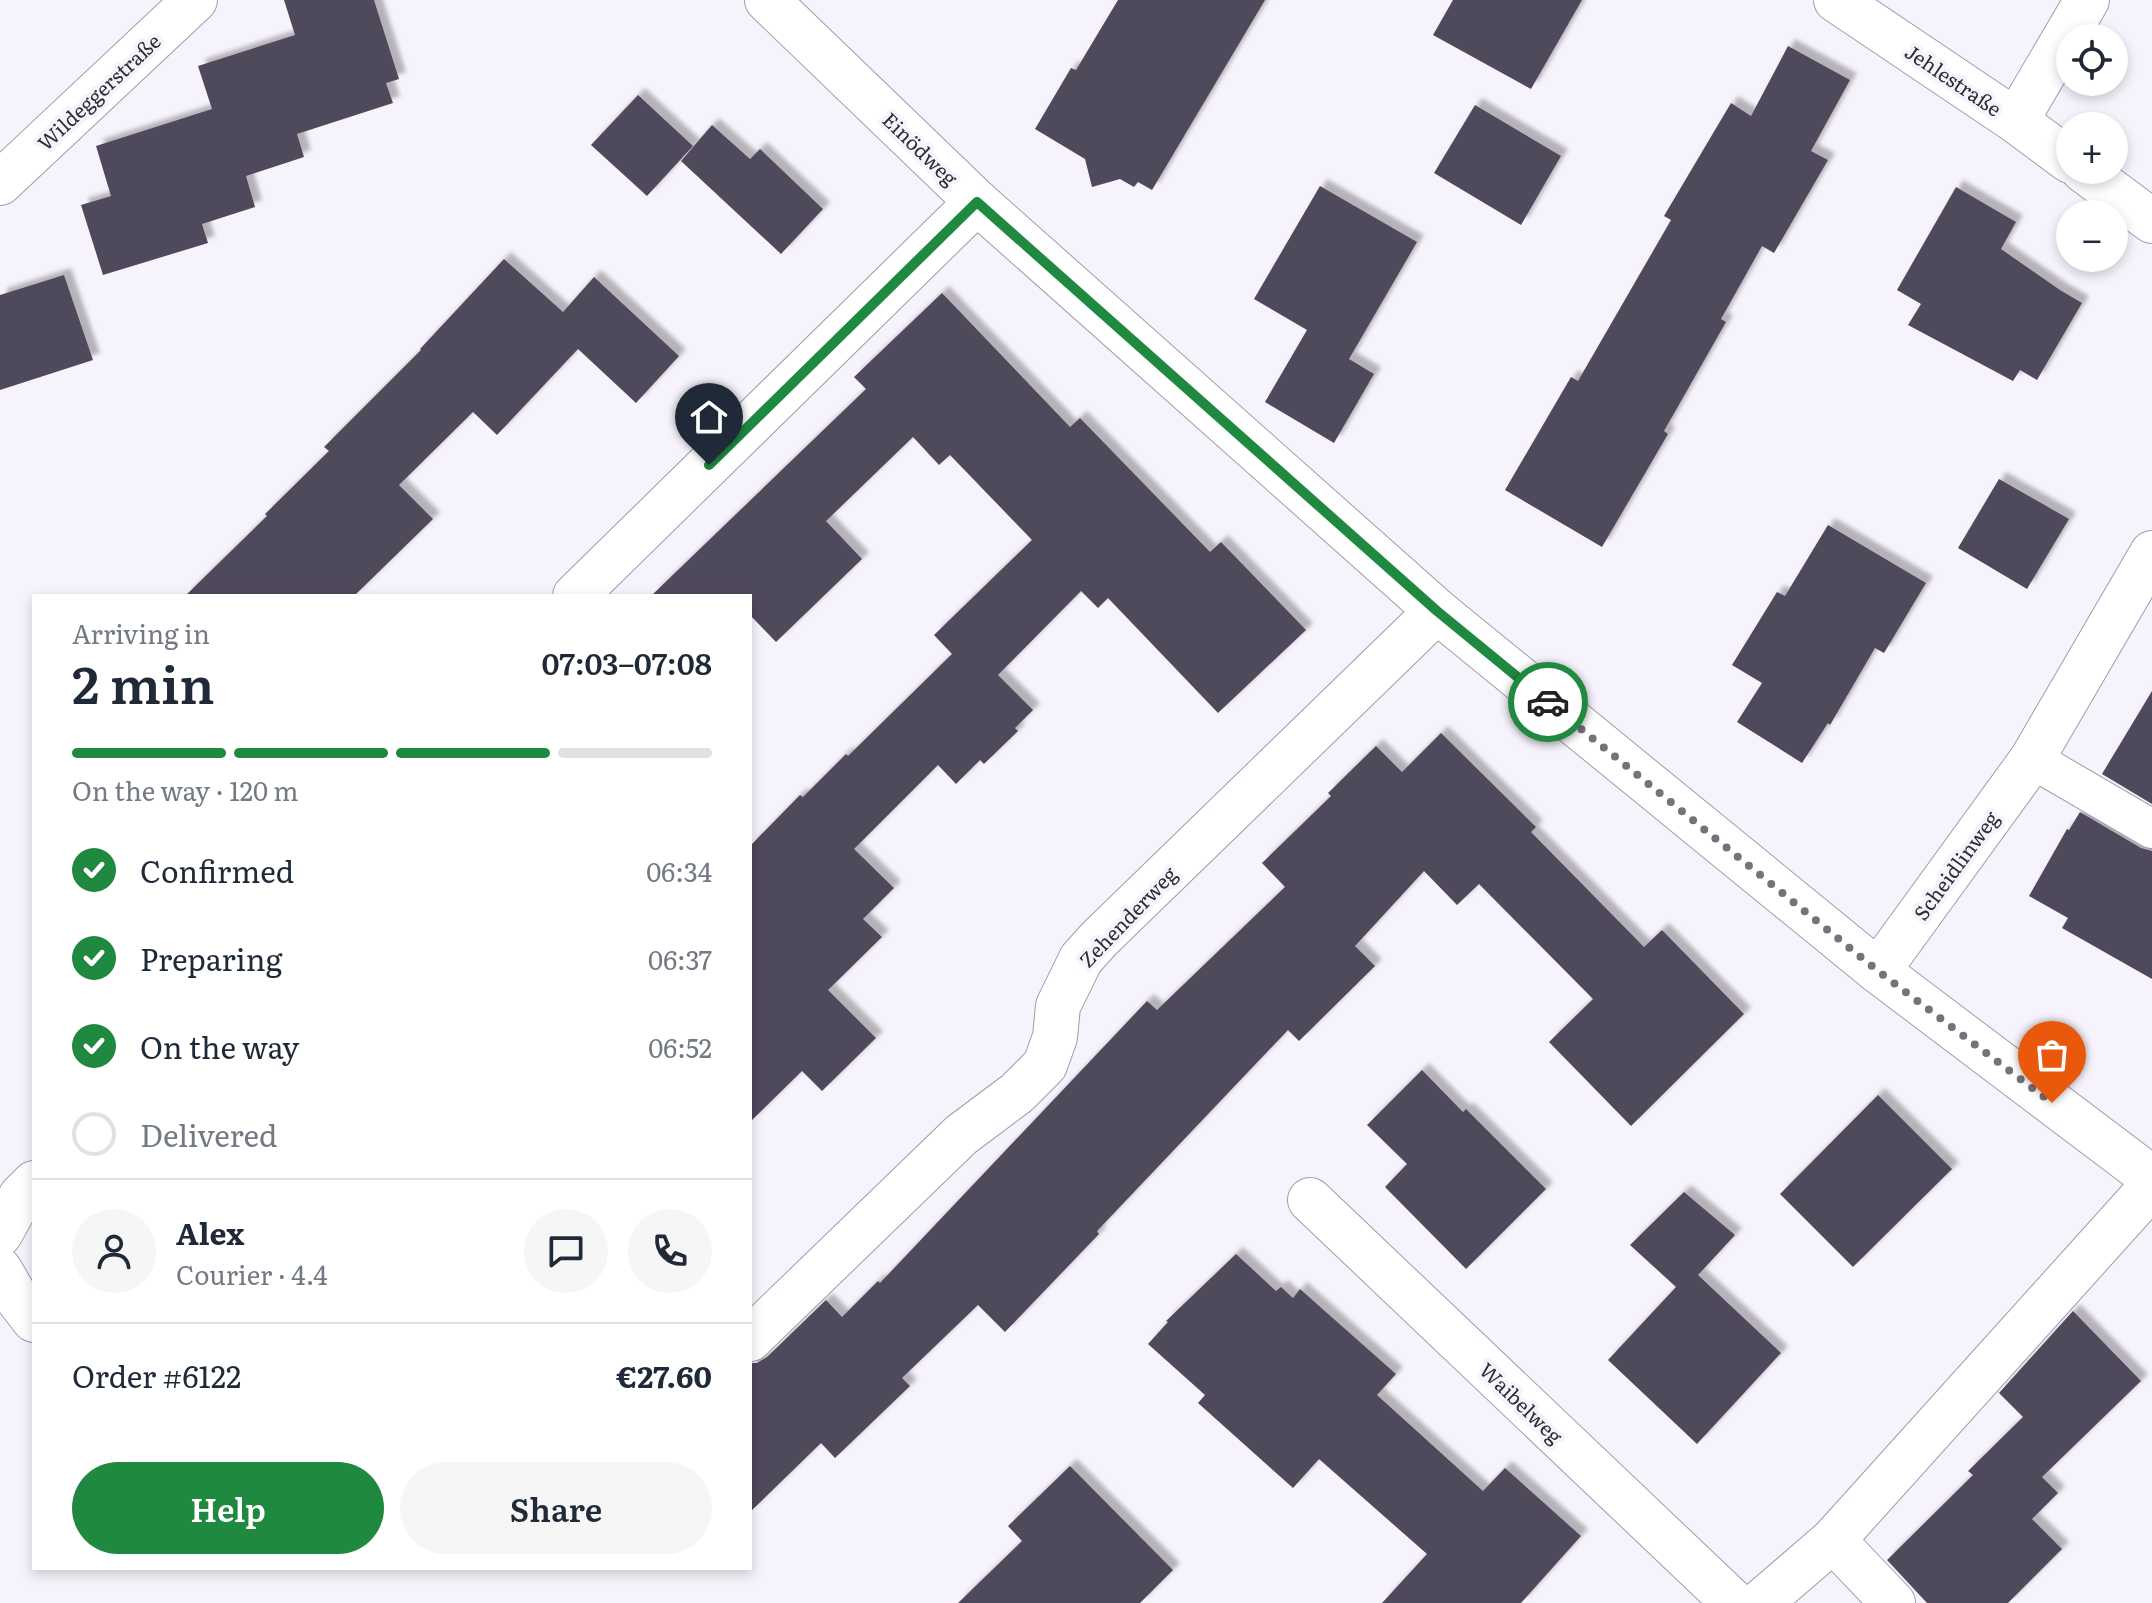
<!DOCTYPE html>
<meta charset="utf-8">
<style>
body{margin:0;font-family:Literata,serif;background:#f6f6f7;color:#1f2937;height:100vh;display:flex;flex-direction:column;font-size:30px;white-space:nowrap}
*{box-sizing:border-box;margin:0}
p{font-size:26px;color:#747a83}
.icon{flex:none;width:44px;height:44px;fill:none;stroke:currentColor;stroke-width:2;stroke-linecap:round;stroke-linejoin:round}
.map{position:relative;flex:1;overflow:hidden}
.drawer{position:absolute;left:32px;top:594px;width:720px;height:976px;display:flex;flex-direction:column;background:#fff;border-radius:0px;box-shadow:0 4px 12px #0003}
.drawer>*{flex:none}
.buttons{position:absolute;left:2056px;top:24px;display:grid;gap:16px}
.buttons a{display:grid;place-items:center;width:72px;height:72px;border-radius:50%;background:#fff;box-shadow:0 4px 12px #0003;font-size:40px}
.pin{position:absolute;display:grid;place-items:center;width:68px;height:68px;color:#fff;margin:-82px -34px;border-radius:50% 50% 50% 0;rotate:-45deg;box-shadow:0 0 8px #0007}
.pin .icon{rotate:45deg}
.courier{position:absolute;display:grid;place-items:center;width:80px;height:80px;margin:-40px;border:6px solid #1f8940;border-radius:50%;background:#fff;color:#222;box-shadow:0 2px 10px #0007}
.overview em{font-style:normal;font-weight:600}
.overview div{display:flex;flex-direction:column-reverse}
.overview{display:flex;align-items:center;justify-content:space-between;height:136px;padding:0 40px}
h1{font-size:52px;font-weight:600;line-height:60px}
.bar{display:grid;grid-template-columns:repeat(4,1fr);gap:12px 8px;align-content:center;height:96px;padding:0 40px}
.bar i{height:10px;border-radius:6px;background:#e0e1e3}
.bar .on{background:#1f8940}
.bar p{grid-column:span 4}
.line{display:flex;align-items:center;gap:20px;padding:0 40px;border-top:2px solid #e0e1e3}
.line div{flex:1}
.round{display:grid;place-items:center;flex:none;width:84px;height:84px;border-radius:42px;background:#f6f6f7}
ol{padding:0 40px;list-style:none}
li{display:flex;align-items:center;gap:24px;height:88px}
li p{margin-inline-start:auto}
li .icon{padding:8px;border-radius:50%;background:#1f8940;color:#fff;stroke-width:4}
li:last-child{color:#747a83}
li i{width:44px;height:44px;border:4px solid #e0e1e3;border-radius:50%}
.primary-button{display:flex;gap:16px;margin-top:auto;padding:16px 40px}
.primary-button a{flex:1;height:92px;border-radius:48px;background:#1f8940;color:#fff;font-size:32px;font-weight:600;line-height:92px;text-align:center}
.primary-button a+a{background:#f6f6f7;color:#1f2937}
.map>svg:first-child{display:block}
.building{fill:#50485b;filter:url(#shadow)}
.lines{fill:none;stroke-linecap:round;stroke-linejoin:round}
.lane-casing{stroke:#a29aaf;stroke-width:40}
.street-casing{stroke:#a29aaf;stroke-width:46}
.lane{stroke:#fff;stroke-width:38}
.street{stroke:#fff;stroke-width:44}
.done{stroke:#76727b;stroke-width:8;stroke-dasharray:0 14.4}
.route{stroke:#1f8940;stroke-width:10}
.labels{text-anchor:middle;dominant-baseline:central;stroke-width:8;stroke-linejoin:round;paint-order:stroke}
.street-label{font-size:20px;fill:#302d35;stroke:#f7f3fc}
</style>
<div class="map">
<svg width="2152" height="1603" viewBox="0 0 2152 1603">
<defs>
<filter id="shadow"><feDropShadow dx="7" dy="-7" stdDeviation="2" flood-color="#0004"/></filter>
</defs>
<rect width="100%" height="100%" fill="#f7f3fc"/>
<g class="building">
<path d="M284 0H374L399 79 386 83 393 103 297 134 304 157 246 176 255 207 202 224 208 243 103 275 81 205 111 196 96 146 212 109 198 66 295 35Z"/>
<path d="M1118 0H1265L1152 190 1138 182 1134 187 1120 179 1092 187 1085 159 1035 129 1071 68 1076 70Z"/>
<path d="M1453 0H1582L1531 89 1433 35Z"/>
<path d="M1788 46 1850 80 1811 151 1828 160 1774 253 1762 246 1721 319 1726 322 1664 431 1668 434 1602 547 1505 490 1571 377 1578 381 1671 220 1664 216 1731 103 1751 116Z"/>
<path d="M638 95 693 146 647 196 591 145Z"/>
<path d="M1475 105 1561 156 1521 225 1434 173Z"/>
<path d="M712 125 750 159 760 149 823 209 781 254 681 161Z"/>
<path d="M1320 186 1417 242 1349 359 1374 374 1334 443 1265 402 1307 330 1254 299Z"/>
<path d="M1956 187 2016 222 2001 249 2060 290 2082 303 2037 380 2020 370 2013 381 1908 325 1921 304 1897 290Z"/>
<path d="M504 259 563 312 594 277 679 356 636 403 578 349 497 435 473 412 399 485 433 519 354 596H185L267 516 265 514 329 451 324 447 421 350 420 349Z"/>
<path d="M64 275 93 360 0 390V295Z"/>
<path d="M942 293 1070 427 1080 418 1210 552 1221 542 1306 630 1218 713 1108 598 1098 608 1081 591 998 675 1033 710 1015 728 1018 731 984 764 980 760 956 784 938 765 854 849 894 888 863 919 882 937 828 990 876 1038 822 1091 802 1071 750 1122V846L800 795 803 797 846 754 848 756 952 654 934 635 1032 540 950 455 939 465 913 437 826 521 862 559 776 642 750 615V596H651L866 389 854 377Z"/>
<path d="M1999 479 2069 519 2027 589 1958 548Z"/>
<path d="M1828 525 1926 583 1884 653 1875 648 1830 725 1828 723 1802 763 1737 722 1762 683 1732 665 1777 592 1785 596Z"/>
<path d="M2152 691V804L2102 774Z"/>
<path d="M1441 733 1536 827 1531 832 1644 947 1662 930 1744 1014 1631 1126 1549 1042 1593 999 1479 884 1457 905 1424 871 1355 946 1375 966 1299 1041 1288 1030 1097 1231 1099 1234 1005 1332 978 1305 902 1378 910 1386 835 1458 821 1443 750 1512V1363H757L767 1357 826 1300 842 1317 878 1281 880 1283 1147 1001 1157 1010 1285 887 1262 863 1331 796 1328 793 1376 746 1402 772Z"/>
<path d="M2080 812 2141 848 2152 851V979L2062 928 2068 918 2029 896 2067 829 2069 830Z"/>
<path d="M1422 1070 1463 1112 1466 1109 1546 1189 1466 1269 1385 1187 1407 1164 1367 1125Z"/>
<path d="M1878 1095 1952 1169 1853 1267 1780 1194Z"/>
<path d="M1684 1192 1735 1235 1698 1275 1781 1353 1697 1444 1608 1360 1676 1287 1630 1245Z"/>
<path d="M1236 1254 1276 1291 1281 1287 1293 1298 1300 1289 1396 1374 1377 1395 1483 1491 1505 1468 1581 1536 1521 1603H1382L1427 1554 1319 1459 1293 1488 1198 1403 1205 1395 1148 1344 1168 1322 1166 1321Z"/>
<path d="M2073 1311 2141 1381 2042 1477 2058 1493 2032 1519 2062 1549 2008 1603H1927L1887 1560 1973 1475 1968 1471 2023 1417 1999 1393Z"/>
<path d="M1070 1466 1173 1570 1140 1603H958L1022 1541 1008 1526Z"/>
</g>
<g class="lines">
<g class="lane-casing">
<path id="lane" d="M2032 759 2152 829"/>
</g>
<g class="street-casing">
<g id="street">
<path d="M767 0 977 202 1437 611 1878 971 2152 1178"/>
<path d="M1836 0 2016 121 2070 161"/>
<path d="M2016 121 2087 0"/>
<path d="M2083 170 2152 221"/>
<path d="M0 183 195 0"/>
<path d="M575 596 977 202"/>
<path d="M1878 971 2032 759 2152 553"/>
<path d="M1310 1200 1734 1603"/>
<path d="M0 1234 21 1196 34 1183"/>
<path d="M0 1270 14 1294 34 1320"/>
<path d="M750 1339 961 1135 1017 1093 1045 1065 1055 1037 1058 1006 1081 959 1099 939 1437 611"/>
<path d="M1833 1540 1893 1603"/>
<path d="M1760 1603 1833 1540 2152 1186"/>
</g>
</g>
<use href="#lane" class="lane"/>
<use href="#street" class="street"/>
</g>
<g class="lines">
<path class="done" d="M1548 702 1878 971 2052 1103"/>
<path class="route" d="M709 465 977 202 1437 611 1548 702"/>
</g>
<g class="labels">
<g class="street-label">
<text transform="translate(1954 79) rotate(34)">Jehlestraße</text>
<text transform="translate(98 91) rotate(-43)">Wildeggerstraße</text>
<text transform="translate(921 148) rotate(44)">Einödweg</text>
<text transform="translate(1955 865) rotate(-54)">Scheidlinweg</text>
<text transform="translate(1127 916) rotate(-46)">Zehenderweg</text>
<text transform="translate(1522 1402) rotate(44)">Waibelweg</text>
</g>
</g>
</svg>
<div class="buttons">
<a><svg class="icon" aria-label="locate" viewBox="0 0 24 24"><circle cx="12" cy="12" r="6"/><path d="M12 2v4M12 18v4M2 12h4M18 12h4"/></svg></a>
<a>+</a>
<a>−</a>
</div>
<div class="pin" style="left:2052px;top:1103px;background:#ea580c"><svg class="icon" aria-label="bag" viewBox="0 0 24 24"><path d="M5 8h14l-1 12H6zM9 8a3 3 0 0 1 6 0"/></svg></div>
<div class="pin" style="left:709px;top:465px;background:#1f2937"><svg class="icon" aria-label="home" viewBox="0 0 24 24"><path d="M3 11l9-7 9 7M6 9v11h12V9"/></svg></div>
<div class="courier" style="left:1548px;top:702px"><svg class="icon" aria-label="car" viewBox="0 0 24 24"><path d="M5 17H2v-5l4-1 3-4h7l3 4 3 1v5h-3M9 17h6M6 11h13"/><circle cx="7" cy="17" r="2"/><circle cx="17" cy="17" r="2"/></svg></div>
<section class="drawer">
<div class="overview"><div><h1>2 min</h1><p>Arriving in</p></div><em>07:03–07:08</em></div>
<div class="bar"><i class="on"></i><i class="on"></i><i class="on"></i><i></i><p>On the way · 120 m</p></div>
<ol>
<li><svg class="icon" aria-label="check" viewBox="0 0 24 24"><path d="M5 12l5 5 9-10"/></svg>Confirmed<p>06:34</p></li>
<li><svg class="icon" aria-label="check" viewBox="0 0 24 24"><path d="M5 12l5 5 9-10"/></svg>Preparing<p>06:37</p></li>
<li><svg class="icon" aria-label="check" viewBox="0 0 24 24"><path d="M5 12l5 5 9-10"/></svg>On the way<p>06:52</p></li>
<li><i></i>Delivered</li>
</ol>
<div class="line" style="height:144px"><a class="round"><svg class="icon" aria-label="person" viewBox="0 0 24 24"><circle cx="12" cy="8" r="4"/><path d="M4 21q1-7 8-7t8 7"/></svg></a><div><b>Alex</b><p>Courier · 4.4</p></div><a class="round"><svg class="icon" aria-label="chat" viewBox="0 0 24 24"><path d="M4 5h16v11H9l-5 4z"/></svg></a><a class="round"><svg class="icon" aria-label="phone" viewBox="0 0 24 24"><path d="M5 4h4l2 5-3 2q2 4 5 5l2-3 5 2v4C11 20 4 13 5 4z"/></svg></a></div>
<div class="line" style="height:104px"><div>Order #6122</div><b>€27.60</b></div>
<div class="primary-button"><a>Help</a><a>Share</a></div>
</section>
</div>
